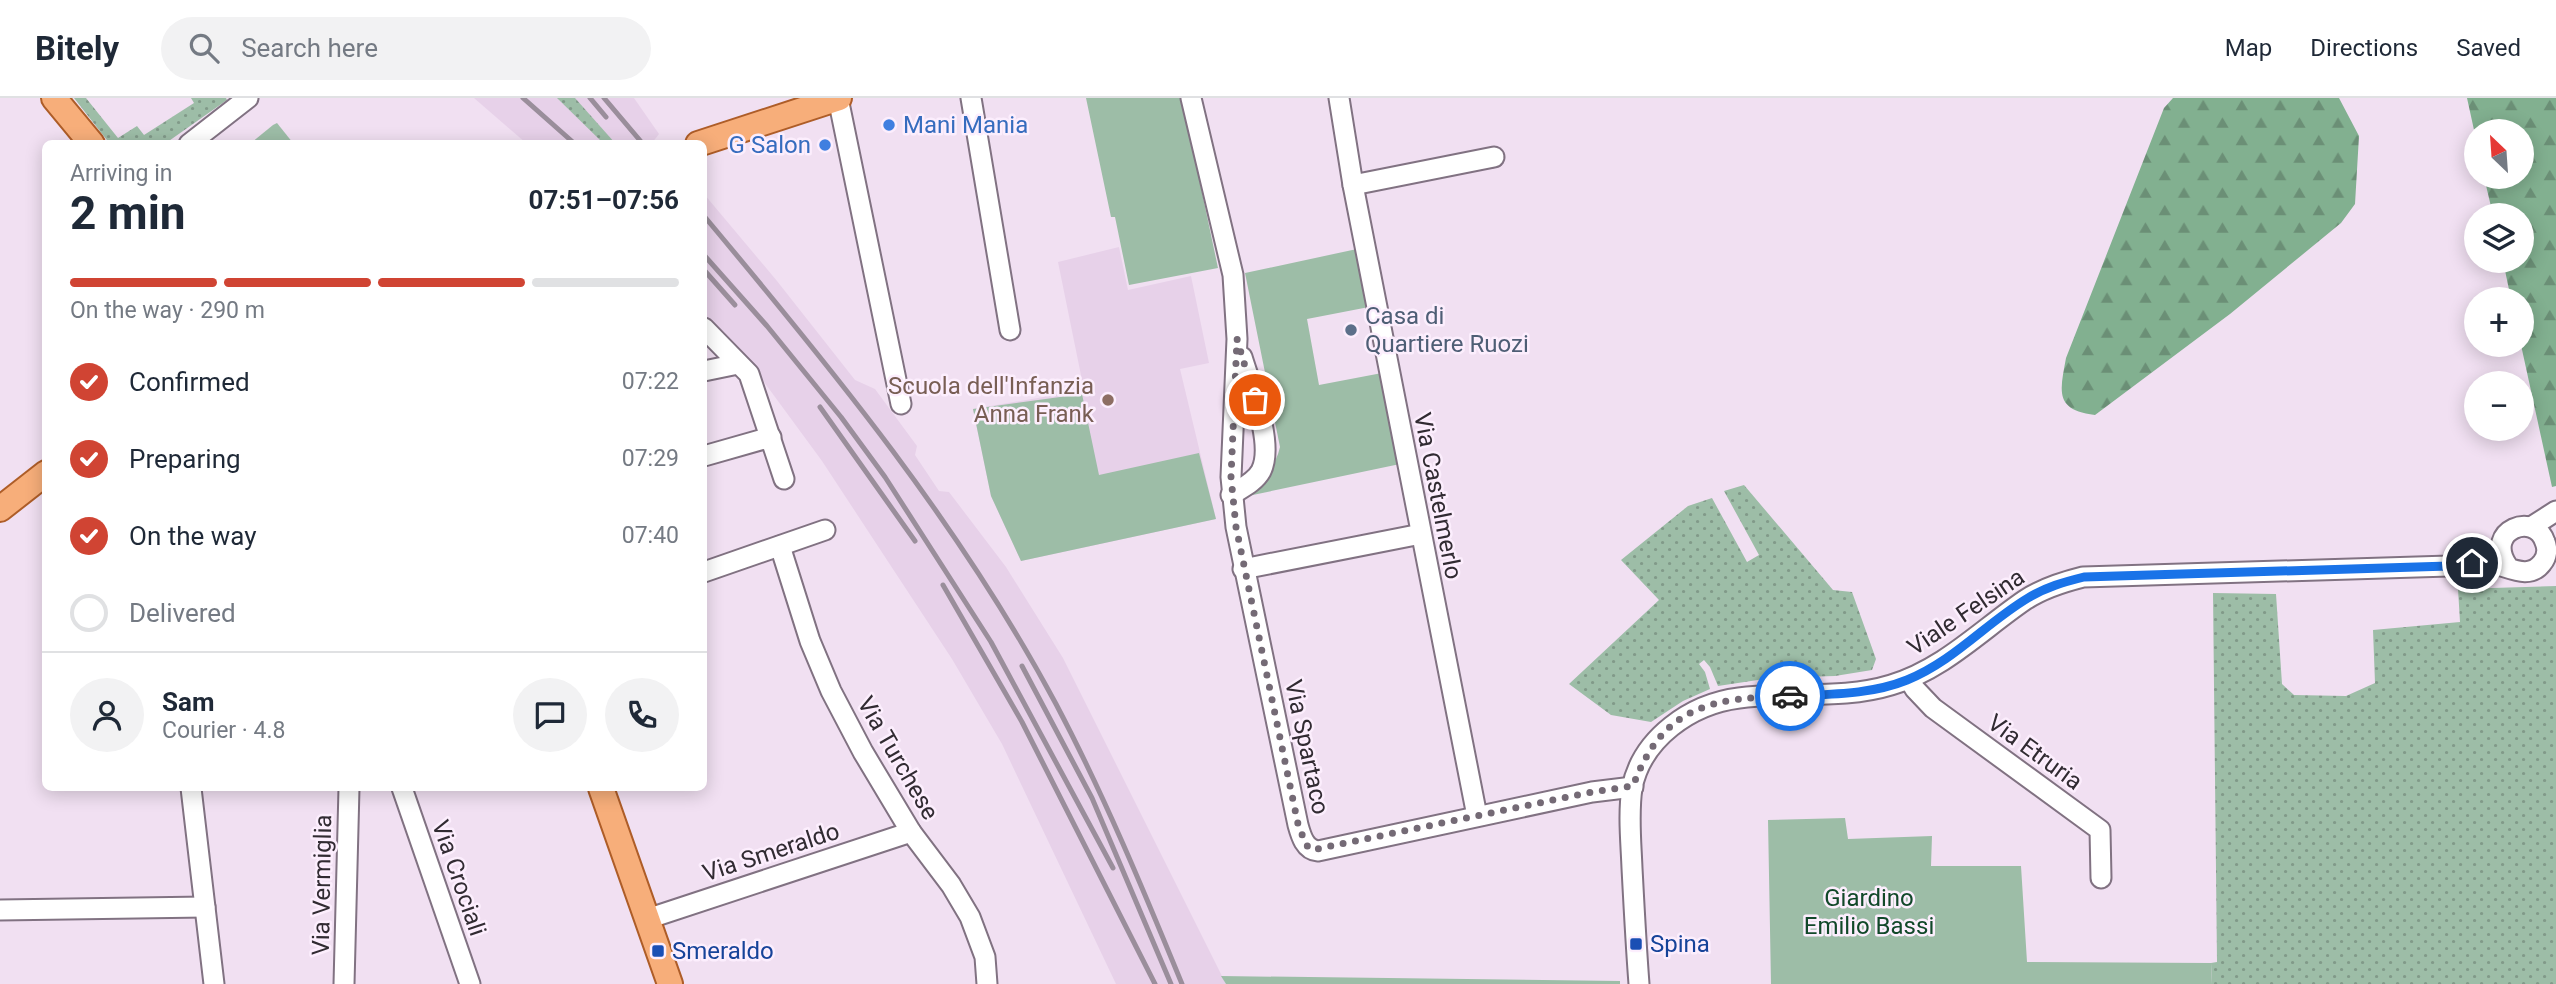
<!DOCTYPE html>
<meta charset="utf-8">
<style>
body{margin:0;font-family:Roboto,sans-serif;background:#f2f2f3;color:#1f2937;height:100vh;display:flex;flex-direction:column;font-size:26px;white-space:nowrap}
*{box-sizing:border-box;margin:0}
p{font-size:23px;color:#747a83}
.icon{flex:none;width:38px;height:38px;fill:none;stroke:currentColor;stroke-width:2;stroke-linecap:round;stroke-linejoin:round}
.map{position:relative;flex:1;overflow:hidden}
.side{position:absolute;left:42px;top:42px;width:665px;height:651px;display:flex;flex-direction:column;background:#fff;border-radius:10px;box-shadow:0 4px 18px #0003}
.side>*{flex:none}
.needle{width:46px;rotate:335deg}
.buttons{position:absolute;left:2464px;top:21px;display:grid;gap:14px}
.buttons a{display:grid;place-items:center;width:70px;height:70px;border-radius:50%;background:#fff;box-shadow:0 4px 18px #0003;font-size:35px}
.pin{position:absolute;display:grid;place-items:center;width:60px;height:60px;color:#fff;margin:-30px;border:4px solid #fff;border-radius:50%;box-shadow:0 2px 7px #0007}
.courier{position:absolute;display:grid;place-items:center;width:70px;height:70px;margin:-35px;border:5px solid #1a73e8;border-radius:50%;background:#fff;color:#222;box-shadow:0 2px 9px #0007}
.overview em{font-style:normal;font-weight:700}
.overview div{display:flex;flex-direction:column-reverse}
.overview{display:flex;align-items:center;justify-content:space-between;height:119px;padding:0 28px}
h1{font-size:46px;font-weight:700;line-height:52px}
.bar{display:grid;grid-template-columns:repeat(4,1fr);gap:10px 7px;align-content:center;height:84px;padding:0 28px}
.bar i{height:9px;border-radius:5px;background:#e0e1e3}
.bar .current{background:#d04433}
.bar p{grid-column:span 4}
.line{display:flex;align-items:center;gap:18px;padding:0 28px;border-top:2px solid #e0e1e3}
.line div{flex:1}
.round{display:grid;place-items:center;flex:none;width:74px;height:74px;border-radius:37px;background:#f2f2f3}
ol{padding:0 28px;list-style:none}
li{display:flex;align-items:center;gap:21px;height:77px}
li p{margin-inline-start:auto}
li .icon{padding:7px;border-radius:50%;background:#d04433;color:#fff;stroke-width:4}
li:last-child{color:#747a83}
li i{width:38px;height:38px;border:4px solid #e0e1e3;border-radius:50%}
header{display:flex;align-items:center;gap:42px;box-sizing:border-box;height:98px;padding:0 35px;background:#fff;border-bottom:2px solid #e0e1e3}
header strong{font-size:33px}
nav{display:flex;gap:38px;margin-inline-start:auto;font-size:24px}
.search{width:490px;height:63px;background:#f2f2f3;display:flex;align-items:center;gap:18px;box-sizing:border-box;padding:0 24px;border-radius:38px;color:#747a83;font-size:26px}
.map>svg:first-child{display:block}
.built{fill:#e7d1e9}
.grass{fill:url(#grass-dots)}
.forest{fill:url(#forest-firs)}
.green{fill:#9dbda7}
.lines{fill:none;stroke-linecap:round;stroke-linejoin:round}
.minor-casing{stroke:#817282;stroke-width:23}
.major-casing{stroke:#ae5d28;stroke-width:28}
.minor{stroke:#fff;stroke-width:19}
.major{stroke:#f7ae7a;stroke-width:24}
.rail{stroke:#9a8e9b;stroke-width:5}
.done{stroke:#746a75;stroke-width:7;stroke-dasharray:0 12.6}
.route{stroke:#1a73e8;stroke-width:9}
.shop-dot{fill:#3f7fe0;stroke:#fceefd;stroke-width:2.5}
.service-dot{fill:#5c6f8a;stroke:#fceefd;stroke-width:2.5}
.education-dot{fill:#8d6e63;stroke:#fceefd;stroke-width:2.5}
.transit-dot{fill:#1a4fb4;stroke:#fceefd;stroke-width:2.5}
.labels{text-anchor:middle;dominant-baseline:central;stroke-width:5;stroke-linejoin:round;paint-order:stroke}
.shop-label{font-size:24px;fill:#366cbe;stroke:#fceefd;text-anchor:start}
.service-label{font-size:24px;fill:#4e5e75;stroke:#fceefd;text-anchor:start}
.education-label{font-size:24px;fill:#785e54;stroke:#fceefd;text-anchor:end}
.street-label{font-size:24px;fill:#312b32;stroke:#fceefd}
.park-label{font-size:24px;fill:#114829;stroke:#fceefd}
.transit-label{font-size:24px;fill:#164399;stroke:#fceefd;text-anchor:start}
</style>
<header>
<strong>Bitely</strong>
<div class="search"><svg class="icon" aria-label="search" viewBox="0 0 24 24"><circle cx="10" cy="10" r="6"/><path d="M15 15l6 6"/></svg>Search here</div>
<nav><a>Map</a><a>Directions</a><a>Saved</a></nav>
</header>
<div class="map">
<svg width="2556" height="886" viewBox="0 0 2556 886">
<defs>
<pattern id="grass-dots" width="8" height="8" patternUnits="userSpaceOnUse" patternTransform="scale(1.75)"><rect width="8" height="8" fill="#9dbda7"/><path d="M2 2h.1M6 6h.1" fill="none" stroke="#819a89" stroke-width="1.8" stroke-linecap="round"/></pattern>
<pattern id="forest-firs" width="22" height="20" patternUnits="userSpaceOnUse" patternTransform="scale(1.75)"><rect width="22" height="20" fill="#82b090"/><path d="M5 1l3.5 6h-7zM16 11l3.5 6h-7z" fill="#6b8f76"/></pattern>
</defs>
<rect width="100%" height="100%" fill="#f1e0f2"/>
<g class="built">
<path d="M474 0H634L659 36 652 45H526Z"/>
<path d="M704 96 777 183 855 282 875 291 917 348 915 357 939 393 949 394 1006 469 1063 560 1226 886H1116L1002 646 952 561 822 363 761 280 704 217Z"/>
<path d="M1119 149 1128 192 1191 178 1209 265 1180 271 1216 421 1021 463 991 398 973 311 1084 292 1058 164Z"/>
</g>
<g class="grass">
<path d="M74 0H86L118 40 137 28 144 37 194 5 191 0H226L227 2 166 45 110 46Z"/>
<path d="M557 0H575L615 45H603Z"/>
<path d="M1744 387 1833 492 1852 494 1876 561 1872 572 1835 578 1771 580 1718 588 1710 569 1704 562 1699 566 1705 574 1710 591 1683 603 1651 624 1611 617 1569 586 1659 502 1621 462 1688 408 1712 400 1747 464 1759 457 1724 393Z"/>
<path d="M2556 488V886H2212L2211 865 2217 864 2213 495 2276 496 2282 586 2294 597 2346 598 2375 585 2373 532 2460 524 2458 491Z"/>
</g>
<g class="forest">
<path d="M2173 0H2339L2359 38 2355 106 2341 125 2230 216 2095 317C2054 312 2060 293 2066 260L2164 10Z"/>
<path d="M2467 0H2556V388L2552 389 2521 247 2522 201H2511L2503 163H2522V117H2493L2484 79H2522V33H2476V41Z"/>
</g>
<g class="green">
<path d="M1086 0H1182L1218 170 1129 187 1115 119H1111Z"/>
<path d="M277 25 293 45H251L273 27Z"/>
<path d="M1357 151 1369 209 1307 221 1319 287 1382 275 1400 366 1248 398C1261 382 1275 371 1280 349L1245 175Z"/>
<path d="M1082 296 1099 377 1199 355 1216 421 1021 463 991 398 973 311Z"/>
<path d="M1845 720 1848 741 1932 738 1931 768H2021L2027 864 2211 865 2212 886H1771L1768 722Z"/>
<path d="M1221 878 1620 883V886H1226Z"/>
</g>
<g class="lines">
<g class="minor-casing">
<g id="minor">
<path d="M838 0 901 306"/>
<path d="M971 0 1010 232"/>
<path d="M1191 0 1233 177 1237 241 1231 379 1236 429 1298 727C1301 738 1305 752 1318 753L1592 694 1633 689"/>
<path d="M1339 0 1353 87 1477 718"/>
<path d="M189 46 248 0"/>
<path d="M1353 87 1494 59"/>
<path d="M704 230 749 276 784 381"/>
<path d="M704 273 738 266"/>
<path d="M704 358 771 339"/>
<path d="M1231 397C1242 390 1255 384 1261 373 1275 346 1250 286 1242 259"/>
<path d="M2531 429 2556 413"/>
<path d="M780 448 810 543 831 593 863 654 911 734 951 787 970 819 985 859 987 886"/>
<path d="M1243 471 1421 436"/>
<path d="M704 474 825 432"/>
<path d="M1909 581 1915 591 1933 610 2100 732 2101 780"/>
<path d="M191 690 214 886"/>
<path d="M402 690 470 886"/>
<path d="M0 812 205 809"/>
<path d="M647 821 911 734"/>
<path d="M344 886 349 690"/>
<path d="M1639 886C1636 847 1634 808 1632 770 1631 744 1628 716 1632 690 1642 640 1691 606 1739 600 1789 593 1842 602 1891 587 1944 571 1981 532 2025 502 2043 490 2063 484 2083 479L2449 468C2460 467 2471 464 2482 464 2503 464 2527 485 2542 465 2547 459 2548 451 2545 444 2535 413 2484 432 2507 467"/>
</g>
</g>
<g class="major-casing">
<g id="major">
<path d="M54 0 92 46"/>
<path d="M698 46 839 0"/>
<path d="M0 411 46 375"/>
<path d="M601 690 670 886"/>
</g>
</g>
<use href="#minor" class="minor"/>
<use href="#major" class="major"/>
<g class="rail">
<path d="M523 0 575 46"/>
<path d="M590 0 606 19"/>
<path d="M604 0 643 46"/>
<path d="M704 118C833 272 961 428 1056 606 1104 697 1143 791 1182 886"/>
<path d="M704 157 767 228 841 319 885 379 991 544 1113 770"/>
<path d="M704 172 735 207"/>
<path d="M820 309 915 443"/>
<path d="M943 487 1022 624 1155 886"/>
<path d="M1022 568 1092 700 1171 886"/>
</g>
</g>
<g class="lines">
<path class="done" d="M1255 302 1237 241 1231 379 1236 429 1298 726 1306 747 1312 752 1592 694 1633 688C1663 607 1712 600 1790 598"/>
<path class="route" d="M1790 598C1829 596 1870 597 1907 582 1954 563 1986 525 2028 500 2046 489 2064 484 2084 479L2449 468 2472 465"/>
</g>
<g class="shop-dot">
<circle cx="889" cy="27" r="7"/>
<circle cx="825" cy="47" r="7"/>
</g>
<circle class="service-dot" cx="1351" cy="232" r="7"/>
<circle class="education-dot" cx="1108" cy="302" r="7"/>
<g class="transit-dot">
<rect x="1629" y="839" width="14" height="14" rx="3.5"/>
<rect x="651" y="846" width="14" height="14" rx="3.5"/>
</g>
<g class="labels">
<g class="shop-label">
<text x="903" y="27">Mani Mania</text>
<text x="811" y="47" text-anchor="end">G Salon</text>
</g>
<g class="service-label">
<text x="1365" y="218">Casa di<tspan x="1365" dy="28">Quartiere Ruozi</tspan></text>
</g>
<g class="education-label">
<text x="1094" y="288">Scuola dell'Infanzia<tspan x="1094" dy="28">Anna Frank</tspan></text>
</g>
<g class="street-label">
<text transform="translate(1438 398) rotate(79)">Via Castelmerlo</text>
<text transform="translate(1966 514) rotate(-34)">Viale Felsina</text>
<text transform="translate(1307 649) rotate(78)">Via Spartaco</text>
<text transform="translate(2035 654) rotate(36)">Via Etruria</text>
<text transform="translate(898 660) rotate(60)">Via Turchese</text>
<text transform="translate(771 754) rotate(-18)">Via Smeraldo</text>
<text transform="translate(459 780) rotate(71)">Via Crociali</text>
<text transform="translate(322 787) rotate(-89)">Via Vermiglia</text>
</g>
<g class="park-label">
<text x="1869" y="800">Giardino<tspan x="1869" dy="28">Emilio Bassi</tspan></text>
</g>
<g class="transit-label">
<text x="1650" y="846">Spina</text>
<text x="672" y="853">Smeraldo</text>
</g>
</g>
</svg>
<div class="buttons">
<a><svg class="needle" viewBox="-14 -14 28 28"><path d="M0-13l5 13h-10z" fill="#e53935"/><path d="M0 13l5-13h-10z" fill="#747a83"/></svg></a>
<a><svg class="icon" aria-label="layers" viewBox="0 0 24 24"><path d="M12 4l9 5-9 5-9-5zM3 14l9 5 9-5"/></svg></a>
<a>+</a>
<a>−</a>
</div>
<div class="pin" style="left:1255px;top:302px;background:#ea580c"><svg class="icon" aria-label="bag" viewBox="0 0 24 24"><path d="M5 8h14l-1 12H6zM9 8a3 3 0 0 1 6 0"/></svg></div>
<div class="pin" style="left:2472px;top:465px;background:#1f2937"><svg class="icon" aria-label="home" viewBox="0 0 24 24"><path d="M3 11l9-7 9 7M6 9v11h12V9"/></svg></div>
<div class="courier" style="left:1790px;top:598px"><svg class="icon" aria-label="car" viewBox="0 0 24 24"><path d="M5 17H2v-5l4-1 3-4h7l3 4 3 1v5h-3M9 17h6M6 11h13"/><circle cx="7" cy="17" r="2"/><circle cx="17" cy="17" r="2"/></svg></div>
<section class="side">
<div class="overview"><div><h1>2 min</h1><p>Arriving in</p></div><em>07:51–07:56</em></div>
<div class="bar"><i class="current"></i><i class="current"></i><i class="current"></i><i></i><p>On the way · 290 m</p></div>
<ol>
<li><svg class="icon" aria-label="check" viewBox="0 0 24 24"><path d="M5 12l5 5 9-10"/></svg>Confirmed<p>07:22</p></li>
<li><svg class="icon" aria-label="check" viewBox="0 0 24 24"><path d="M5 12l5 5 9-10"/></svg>Preparing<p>07:29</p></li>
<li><svg class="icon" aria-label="check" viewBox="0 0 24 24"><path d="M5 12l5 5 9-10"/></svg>On the way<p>07:40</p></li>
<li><i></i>Delivered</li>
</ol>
<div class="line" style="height:126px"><a class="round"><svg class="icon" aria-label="person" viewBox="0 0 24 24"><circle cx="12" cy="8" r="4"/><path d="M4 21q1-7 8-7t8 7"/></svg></a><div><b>Sam</b><p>Courier · 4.8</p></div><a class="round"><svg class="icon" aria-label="chat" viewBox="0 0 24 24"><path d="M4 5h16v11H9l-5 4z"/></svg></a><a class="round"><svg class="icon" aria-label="phone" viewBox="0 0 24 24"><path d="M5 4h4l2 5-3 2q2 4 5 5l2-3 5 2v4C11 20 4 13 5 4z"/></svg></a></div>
</section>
</div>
